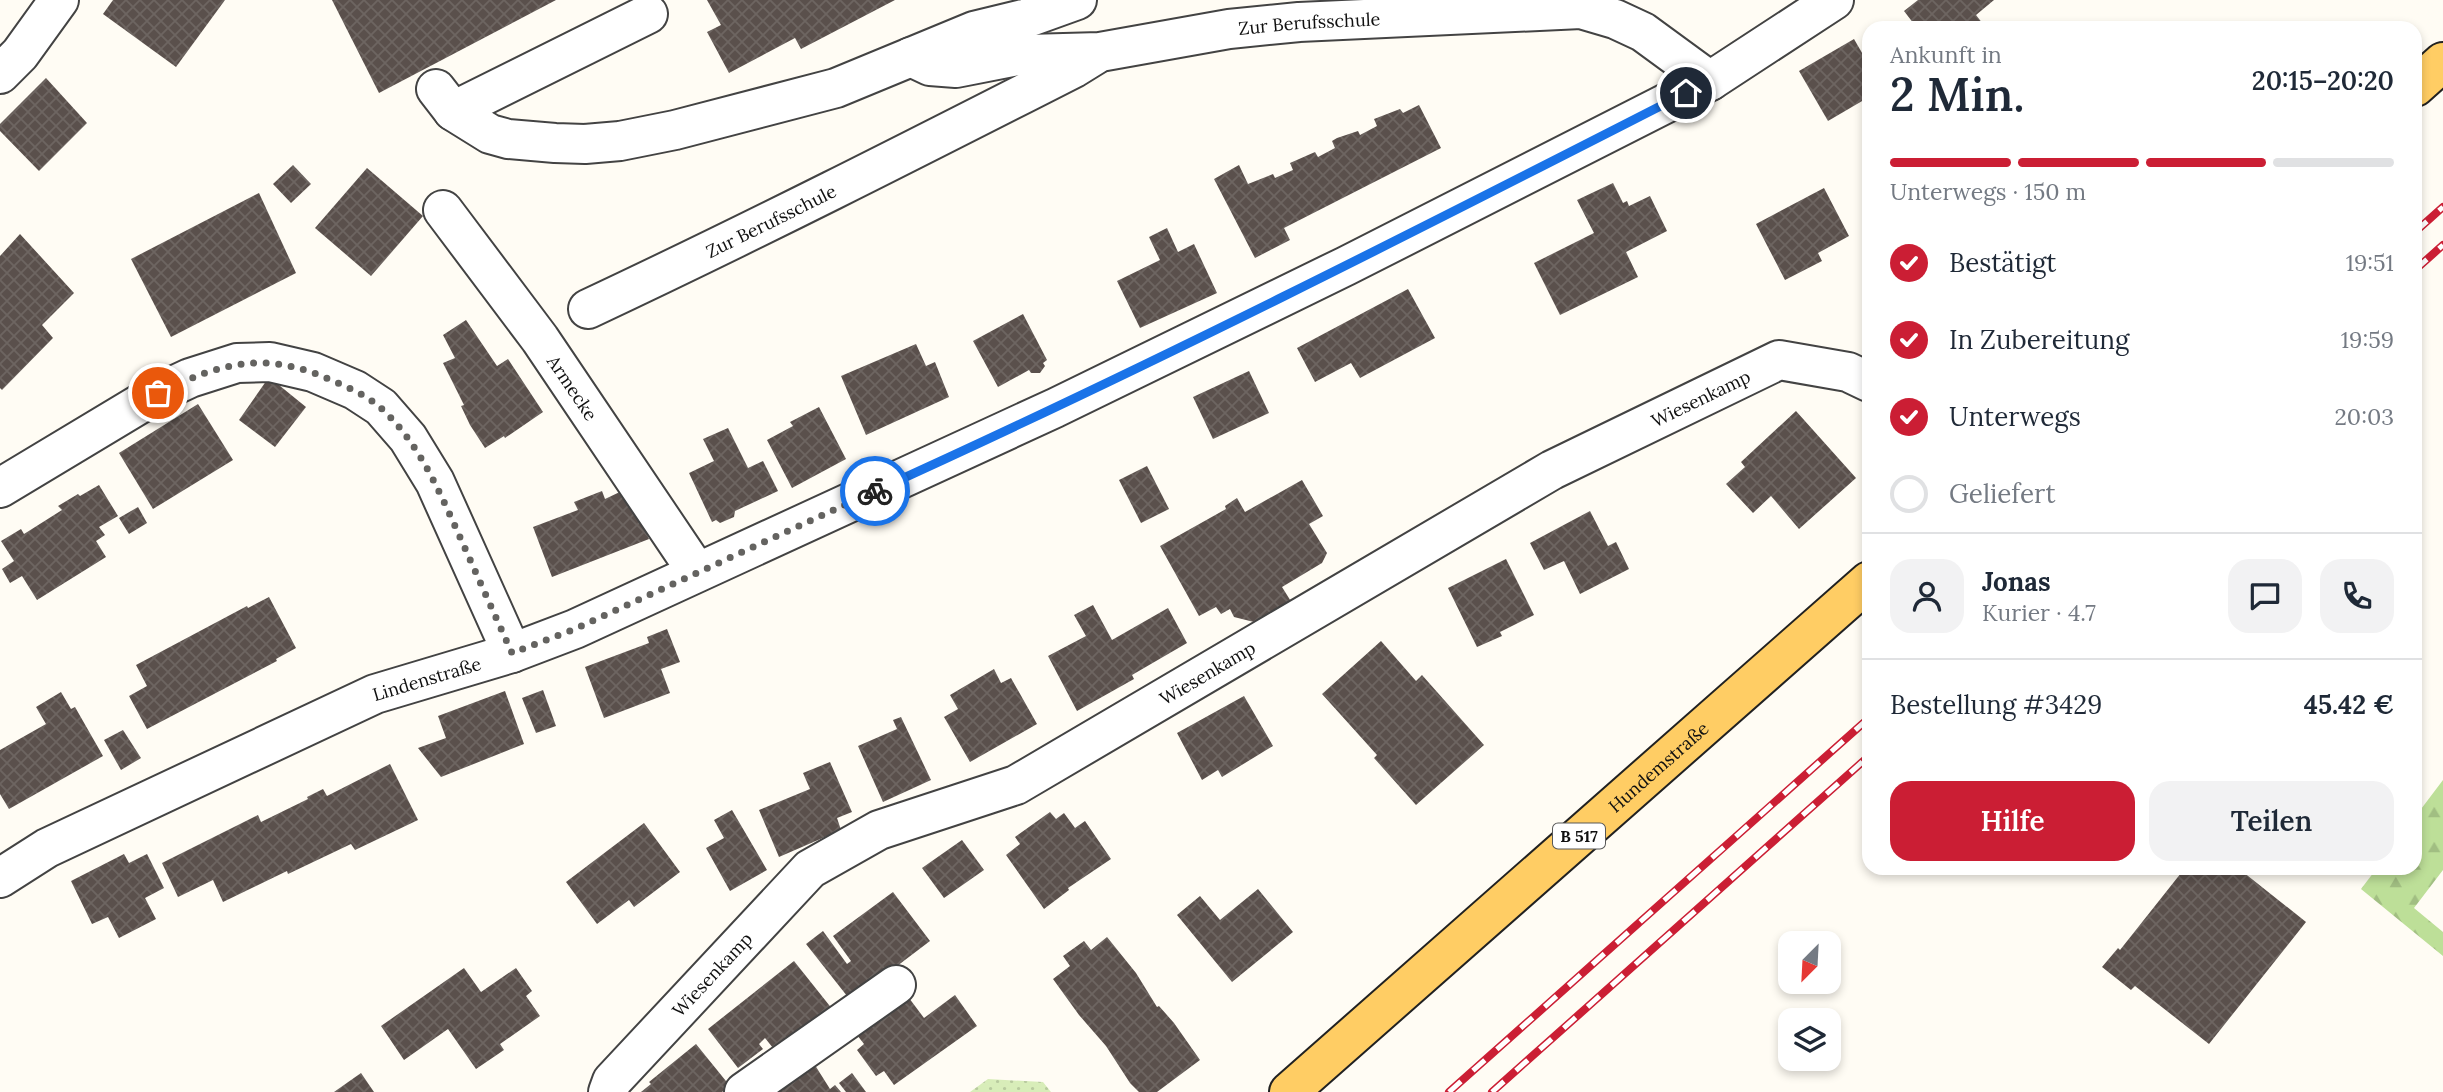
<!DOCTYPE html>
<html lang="de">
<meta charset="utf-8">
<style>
body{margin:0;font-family:Lora,serif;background:#f2f2f3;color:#1f2937;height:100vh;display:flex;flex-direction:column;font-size:26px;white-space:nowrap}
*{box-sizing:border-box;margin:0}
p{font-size:23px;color:#747a83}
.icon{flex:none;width:38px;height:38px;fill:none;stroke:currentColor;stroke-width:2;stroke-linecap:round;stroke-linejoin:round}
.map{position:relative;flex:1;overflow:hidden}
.side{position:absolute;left:1862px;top:21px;width:560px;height:854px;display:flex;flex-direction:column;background:#fff;border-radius:21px;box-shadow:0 4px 10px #0003}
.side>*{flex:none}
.needle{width:46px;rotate:204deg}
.controls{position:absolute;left:1778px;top:931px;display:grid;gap:14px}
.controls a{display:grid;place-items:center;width:63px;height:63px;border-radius:14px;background:#fff;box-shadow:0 4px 10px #0003;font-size:35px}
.pin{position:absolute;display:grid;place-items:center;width:60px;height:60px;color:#fff;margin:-30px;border:4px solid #fff;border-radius:50%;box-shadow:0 2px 7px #0007}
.courier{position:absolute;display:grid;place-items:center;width:70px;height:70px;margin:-35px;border:5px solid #1a73e8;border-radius:50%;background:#fff;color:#222;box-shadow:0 2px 9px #0007}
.head em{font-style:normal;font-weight:600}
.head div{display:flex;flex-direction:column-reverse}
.head{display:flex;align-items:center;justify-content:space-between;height:119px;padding:0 28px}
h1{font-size:46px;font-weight:600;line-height:52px}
.bar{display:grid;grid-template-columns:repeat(4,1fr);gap:10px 7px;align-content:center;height:84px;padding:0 28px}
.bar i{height:9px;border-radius:5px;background:#e0e1e3}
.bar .active{background:#cb1e34}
.bar p{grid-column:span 4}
.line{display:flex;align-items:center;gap:18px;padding:0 28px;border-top:2px solid #e0e1e3}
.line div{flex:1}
.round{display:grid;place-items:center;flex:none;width:74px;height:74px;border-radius:21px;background:#f2f2f3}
ol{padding:0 28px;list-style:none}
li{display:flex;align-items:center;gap:21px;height:77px}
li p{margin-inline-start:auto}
li .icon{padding:7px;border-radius:50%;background:#cb1e34;color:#fff;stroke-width:4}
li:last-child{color:#747a83}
li i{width:38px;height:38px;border:4px solid #e0e1e3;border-radius:50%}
.button{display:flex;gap:14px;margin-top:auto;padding:14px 28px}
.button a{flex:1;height:80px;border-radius:21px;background:#cb1e34;color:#fff;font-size:28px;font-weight:600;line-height:80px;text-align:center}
.button a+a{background:#f2f2f3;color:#1f2937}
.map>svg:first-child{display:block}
.grass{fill:url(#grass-dots)}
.forest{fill:url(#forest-firs)}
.building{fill:url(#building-cross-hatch)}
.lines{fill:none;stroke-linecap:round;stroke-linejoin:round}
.minor-casing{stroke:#434343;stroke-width:42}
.major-casing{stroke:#212121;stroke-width:42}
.minor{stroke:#fff;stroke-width:38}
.major{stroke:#ffcd64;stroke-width:38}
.rail-casing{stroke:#cb1e34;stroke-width:8}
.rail{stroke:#fff;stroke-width:5;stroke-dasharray:16;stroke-linecap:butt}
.done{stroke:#646360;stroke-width:7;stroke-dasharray:0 12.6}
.route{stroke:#1a73e8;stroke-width:9}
.labels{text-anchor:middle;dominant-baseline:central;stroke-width:7;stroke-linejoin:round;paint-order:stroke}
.shield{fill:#fff;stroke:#585858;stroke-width:2}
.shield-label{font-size:16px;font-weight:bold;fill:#101010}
.street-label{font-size:18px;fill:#101010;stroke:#fff}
</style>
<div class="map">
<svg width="2443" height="1092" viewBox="0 0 2443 1092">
<defs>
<pattern id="grass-dots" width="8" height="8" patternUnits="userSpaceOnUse" patternTransform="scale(1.75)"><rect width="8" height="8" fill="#d8edb9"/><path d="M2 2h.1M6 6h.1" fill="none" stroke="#b8ca9e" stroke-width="1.8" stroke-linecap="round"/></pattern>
<pattern id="forest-firs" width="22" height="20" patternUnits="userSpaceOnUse" patternTransform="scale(1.75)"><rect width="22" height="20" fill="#bddf98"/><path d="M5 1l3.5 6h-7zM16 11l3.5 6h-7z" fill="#a1be82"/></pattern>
<pattern id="building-cross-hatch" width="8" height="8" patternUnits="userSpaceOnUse" patternTransform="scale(1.75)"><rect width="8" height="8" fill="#5a504c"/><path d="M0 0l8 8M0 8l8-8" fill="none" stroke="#6d6561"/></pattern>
</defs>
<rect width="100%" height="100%" fill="#fffcf4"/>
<path class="grass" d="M988 1079 1043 1082 1051 1092H970Z"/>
<path class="forest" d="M2443 780V870L2414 908 2443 932V956L2361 889 2377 868H2415V817Z"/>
<g class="building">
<path d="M113 0H225L176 67 103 14Z"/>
<path d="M332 0H556L379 93Z"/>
<path d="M707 0H895L801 49 795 38 729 73 707 32 721 25Z"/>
<path d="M1918 0H1994L1976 15 1983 24 1978 28H1917L1904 11Z"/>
<path d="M1854 39 1869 65V97L1828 121 1799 71Z"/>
<path d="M46 78 87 123 39 171 0 131V124Z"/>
<path d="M1419 105 1441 148 1284 228 1290 240 1255 258 1214 179 1239 165 1248 184 1273 174 1275 178 1293 170 1290 163 1315 152 1318 157 1335 148 1332 141 1337 138 1358 131 1360 135 1377 126 1374 119 1400 109 1403 113Z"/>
<path d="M293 165 311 184 291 203 273 184Z"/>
<path d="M367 168 423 216 371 276 315 228Z"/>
<path d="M1613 183 1623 203 1627 201 1629 206 1650 196 1667 231 1626 252 1638 277 1560 315 1534 263 1594 233 1577 200Z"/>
<path d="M1824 188 1849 236 1818 253 1822 261 1785 280 1756 224Z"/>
<path d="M259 193 296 273 171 337 131 259Z"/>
<path d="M1167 228 1178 252 1194 244 1217 293 1140 328 1117 281 1160 260 1149 237Z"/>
<path d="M20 234 74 293 42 325 53 338 2 390 0 388V256Z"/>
<path d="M1408 289 1435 338 1360 378 1351 363 1315 382 1297 348Z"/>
<path d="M1023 314 1047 360 1043 363 1045 366 1040 373H1031L1029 370 998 387 973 341Z"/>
<path d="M466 320 497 366 508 359 543 412 505 438 504 436 485 448 470 425 461 406 464 405 443 363 455 358 443 335Z"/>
<path d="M916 344 926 366 935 362 949 397 866 435 841 376Z"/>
<path d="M1249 371 1269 413 1213 439 1193 397Z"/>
<path d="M269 377 306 407 275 447 239 420Z"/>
<path d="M198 404 233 460 153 509 119 453Z"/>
<path d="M819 407 846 459 792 488 767 440 793 426 790 422Z"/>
<path d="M1796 411 1856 478 1799 529 1771 496 1753 513 1726 484 1745 467 1741 462Z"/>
<path d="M728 428 748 468 763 461 778 491 735 511 734 517 720 523 716 520 712 522 689 473 714 461 703 439Z"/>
<path d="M1147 466 1169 509 1141 523 1119 480Z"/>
<path d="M1302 480 1323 516 1309 524 1327 553 1322 563 1282 587 1292 603 1258 623 1234 617 1230 609 1221 614 1216 607 1199 616 1160 546 1226 509 1225 506 1237 498 1245 512Z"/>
<path d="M99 485 118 516 99 527 105 535 96 541 106 557 37 600 22 576 10 583 2 569 14 561 1 541 21 529 24 534 62 510 58 506 78 494 80 496Z"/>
<path d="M624 490 631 494 649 539 552 577 533 527 578 510 574 502 602 491 605 499Z"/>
<path d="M138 507 147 523 129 534 119 518Z"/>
<path d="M1590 511 1608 546 1616 542 1629 569 1580 594 1564 561 1544 570 1530 543Z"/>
<path d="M1506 559 1534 615 1500 632 1502 636 1477 647 1448 588Z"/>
<path d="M269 597 296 648 276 659 277 661 147 729 129 696 147 686 136 665 247 606 248 608Z"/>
<path d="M1093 605 1112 640 1168 608 1187 643 1132 675 1134 679 1077 711 1048 656 1086 636 1074 615Z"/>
<path d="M667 629 680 662 661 669 670 693 604 718 585 667 649 643 647 637Z"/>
<path d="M1381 641 1416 681 1422 675 1484 745 1416 805 1374 758 1377 755 1322 694Z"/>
<path d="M994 669 1001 683 1011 678 1037 724 970 762 944 717 958 709 950 695Z"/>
<path d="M543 690 556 726 536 733 522 698Z"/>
<path d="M505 691 524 744 441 777 418 748 446 738 438 716Z"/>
<path d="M61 692 71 709 75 707 103 756 9 809 0 794V750L46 724 36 707Z"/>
<path d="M1244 696 1273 746 1222 777 1218 770 1202 780 1177 733Z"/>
<path d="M901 717 931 780 883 802 858 746 897 729 893 720Z"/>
<path d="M123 730 141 758 121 770 104 740Z"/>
<path d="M830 762 852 812 837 818 841 830 779 857 759 810 810 789 803 773Z"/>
<path d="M390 764 418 820 355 850 351 844 288 874 287 871 223 902 213 880 178 897 162 863 258 815 261 822 308 799 307 797 323 789 327 796Z"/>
<path d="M732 810 767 870 730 891 706 848 724 838 714 820Z"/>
<path d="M1050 812 1056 819 1064 813 1075 828 1085 821 1111 859 1068 888 1069 890 1044 909 1006 855 1020 844 1015 837Z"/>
<path d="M644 823 680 872 634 907 629 900 597 924 566 882Z"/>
<path d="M962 840 984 870 944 898 922 868Z"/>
<path d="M124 854 129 863 147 854 164 888 145 898 156 919 119 938 108 917 92 924 71 881Z"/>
<path d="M2185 868H2238L2306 922 2209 1044 2135 986 2131 990 2102 967 2118 948 2120 950Z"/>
<path d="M1258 889 1293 932 1232 982 1177 915 1200 896 1220 920Z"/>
<path d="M893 892 930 941 851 1001 806 944 823 931 847 964 851 961 833 936Z"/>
<path d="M1107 937 1136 973 1157 1007 1159 1006 1174 1023 1200 1060 1157 1092H1139L1130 1083 1106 1046 1079 1015 1053 979 1070 966 1063 956 1084 941 1091 950Z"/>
<path d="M794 961 833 1010 777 1053 765 1038 759 1044 763 1049 738 1068 708 1029Z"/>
<path d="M464 968 481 992 516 968 532 991 526 996 540 1016 500 1044 504 1050 476 1069 448 1029 404 1060 381 1026Z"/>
<path d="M955 995 977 1026 894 1085 884 1071 876 1076 857 1050 864 1044 857 1035 909 998 924 1018Z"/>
<path d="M696 1044 730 1086 722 1092H641L651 1084 649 1082Z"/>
<path d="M813 1062 830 1089 835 1085 841 1092H768Z"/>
<path d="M361 1073 374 1092H334Z"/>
<path d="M852 1073 866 1092H846L839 1083Z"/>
</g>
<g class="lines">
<g class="minor-casing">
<g id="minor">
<path id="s1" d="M911 57 930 66 956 68 1028 54 1100 52 1229 29 1299 22 1581 9 1615 19 1643 32 1710 81"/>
<path d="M0 74 20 54 59 0"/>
<path d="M436 89 453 111 490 134 508 139 555 143 585 144 620 141 675 130 836 88 974 31 1027 18 1077 0"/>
<path d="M453 111 648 14"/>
<path id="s2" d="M443 210 540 339 697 572"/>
<path id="s3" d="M588 309C752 232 913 150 1074 68L1095 55"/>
<path d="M0 488 158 393 190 378 237 363 270 362 313 372 355 390 381 407 408 438 435 482 512 653"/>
<path id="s4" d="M0 878 47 848 375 694 512 653 575 629 1055 408 1346 266 1710 81 1834 0"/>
<path id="s5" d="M608 1092 612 1081 810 869 879 830 1016 785 1552 470 1779 360 1848 372 1869 382"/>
<path d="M744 1092 896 985"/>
</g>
</g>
<g class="major-casing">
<g id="major">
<path d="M2415 87 2443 62"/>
<path id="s6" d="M1289 1092 1869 581"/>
</g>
</g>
<use href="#minor" class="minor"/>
<use href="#major" class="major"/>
<g class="rail-casing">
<g id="rail">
<path d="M2415 232 2443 207"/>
<path d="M2415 270 2443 245"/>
<path d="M1449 1092 1869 718"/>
<path d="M1492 1092 1869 756"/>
</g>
</g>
<use href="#rail" class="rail"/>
</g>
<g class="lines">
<path class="done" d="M158 393C221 363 264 350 331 380 349 388 368 396 382 409 422 446 442 498 464 546 480 582 496 618 512 653L575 629 875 491"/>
<path class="route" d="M875 491C1149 367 1418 230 1686 93"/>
</g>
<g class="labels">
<rect class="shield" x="1553" y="823.5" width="52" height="25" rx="5"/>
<g class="shield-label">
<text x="1579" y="836">B 517</text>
</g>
<g class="street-label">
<text stroke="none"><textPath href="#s1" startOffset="404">Zur Berufsschule</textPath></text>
<text stroke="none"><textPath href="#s3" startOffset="203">Zur Berufsschule</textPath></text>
<text stroke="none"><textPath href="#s2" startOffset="220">Armecke</textPath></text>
<text stroke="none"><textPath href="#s5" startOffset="1312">Wiesenkamp</textPath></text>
<text stroke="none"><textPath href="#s5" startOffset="747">Wiesenkamp</textPath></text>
<text stroke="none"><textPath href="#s4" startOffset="472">Lindenstraße</textPath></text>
<text stroke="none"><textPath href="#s6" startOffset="492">Hundemstraße</textPath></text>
<text stroke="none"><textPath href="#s5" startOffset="158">Wiesenkamp</textPath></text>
</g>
</g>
</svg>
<div class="controls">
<a><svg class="needle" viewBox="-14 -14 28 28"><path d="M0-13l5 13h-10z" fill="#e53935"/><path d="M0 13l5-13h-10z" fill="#747a83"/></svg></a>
<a><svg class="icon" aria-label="layers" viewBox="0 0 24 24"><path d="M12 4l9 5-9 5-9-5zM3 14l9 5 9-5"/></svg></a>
</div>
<div class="pin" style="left:158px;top:393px;background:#ea580c"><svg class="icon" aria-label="bag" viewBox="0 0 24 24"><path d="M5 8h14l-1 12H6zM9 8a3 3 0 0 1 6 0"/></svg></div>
<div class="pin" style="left:1686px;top:93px;background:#1f2937"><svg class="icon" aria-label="home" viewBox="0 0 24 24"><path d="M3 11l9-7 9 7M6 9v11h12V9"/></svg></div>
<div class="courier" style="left:875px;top:491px"><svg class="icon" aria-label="bike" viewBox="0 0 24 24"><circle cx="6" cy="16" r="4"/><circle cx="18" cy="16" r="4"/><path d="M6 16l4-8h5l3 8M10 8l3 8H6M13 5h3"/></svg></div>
<section class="side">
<div class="head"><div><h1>2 Min.</h1><p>Ankunft in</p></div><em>20:15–20:20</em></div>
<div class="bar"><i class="active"></i><i class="active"></i><i class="active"></i><i></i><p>Unterwegs · 150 m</p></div>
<ol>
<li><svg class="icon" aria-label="check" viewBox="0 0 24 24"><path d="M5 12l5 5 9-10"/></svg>Bestätigt<p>19:51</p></li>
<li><svg class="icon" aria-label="check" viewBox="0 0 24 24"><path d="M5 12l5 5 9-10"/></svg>In Zubereitung<p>19:59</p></li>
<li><svg class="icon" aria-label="check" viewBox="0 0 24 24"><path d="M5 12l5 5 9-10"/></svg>Unterwegs<p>20:03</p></li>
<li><i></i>Geliefert</li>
</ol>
<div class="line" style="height:126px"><a class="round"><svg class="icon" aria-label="person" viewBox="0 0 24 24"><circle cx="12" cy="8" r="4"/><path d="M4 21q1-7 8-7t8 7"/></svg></a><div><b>Jonas</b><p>Kurier · 4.7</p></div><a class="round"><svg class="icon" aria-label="chat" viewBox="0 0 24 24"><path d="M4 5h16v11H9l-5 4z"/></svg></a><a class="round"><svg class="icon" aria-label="phone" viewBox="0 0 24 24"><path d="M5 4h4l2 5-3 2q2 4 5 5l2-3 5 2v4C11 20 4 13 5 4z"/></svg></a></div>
<div class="line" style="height:91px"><div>Bestellung #3429</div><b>45.42 €</b></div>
<div class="button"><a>Hilfe</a><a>Teilen</a></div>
</section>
</div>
